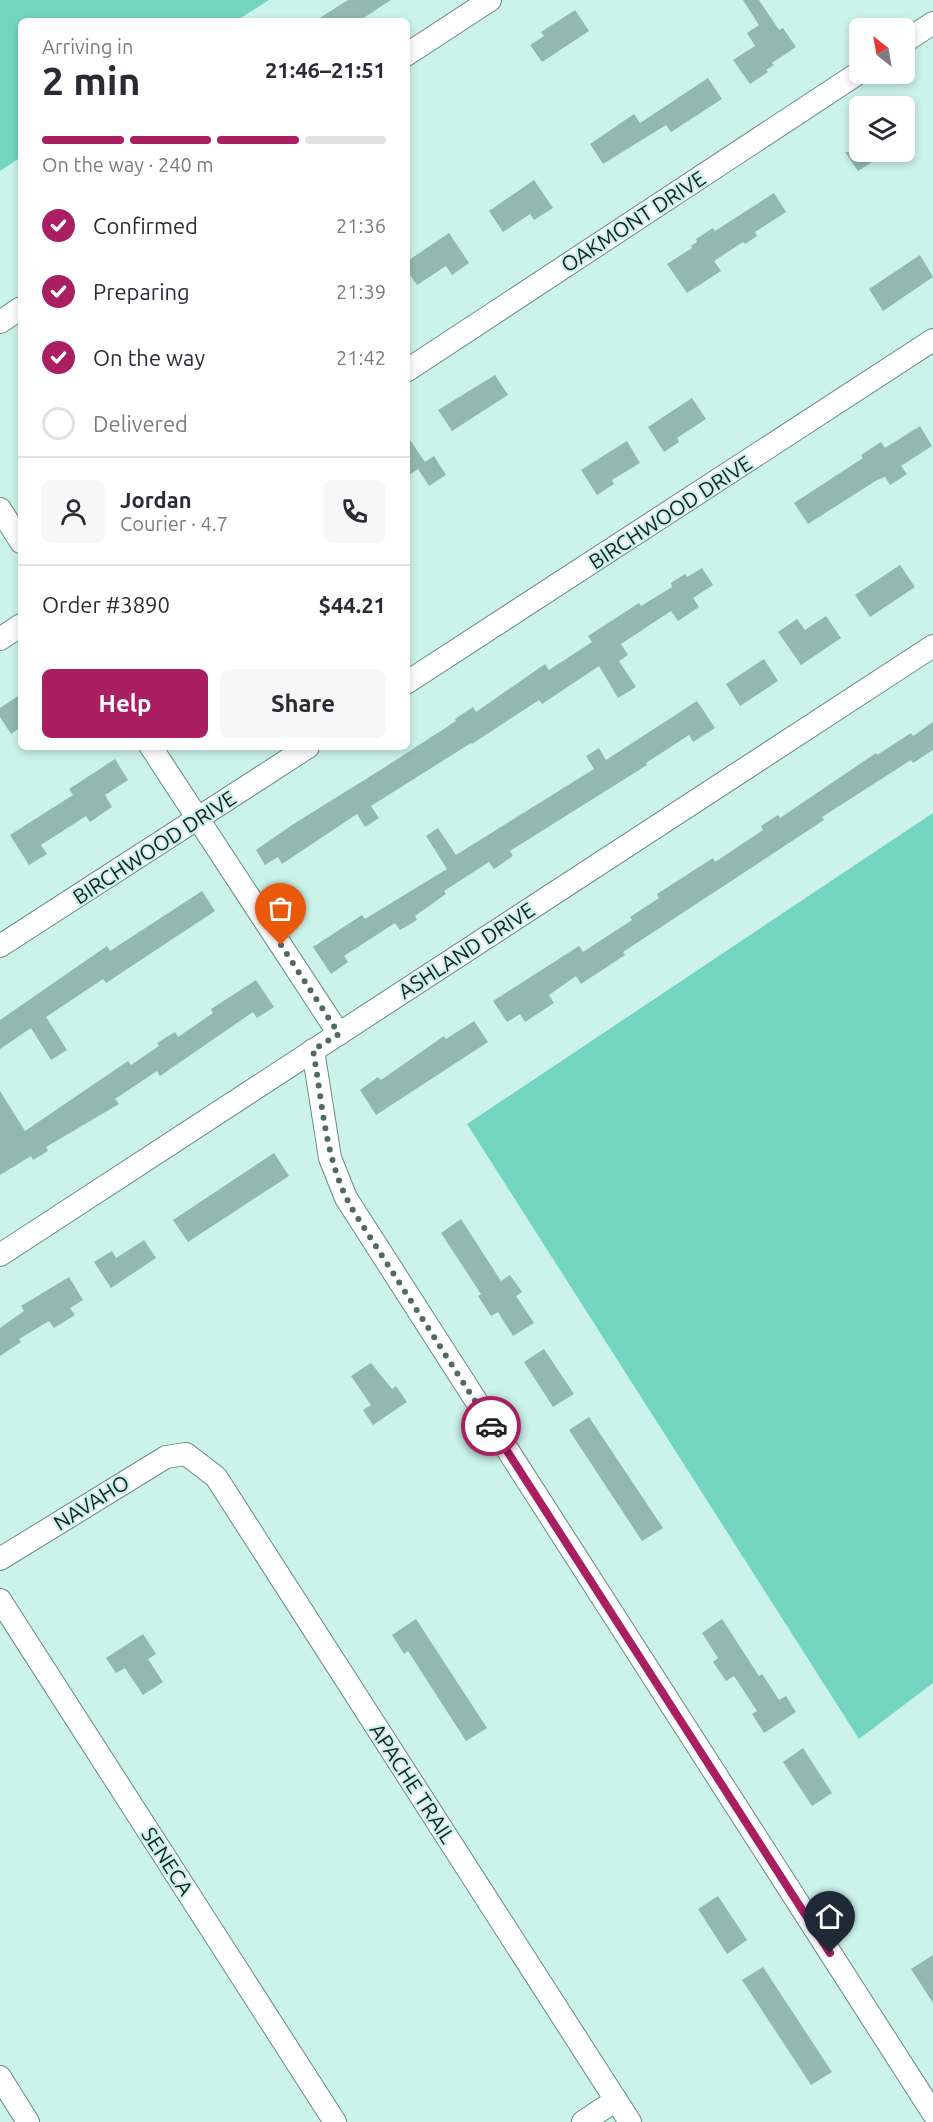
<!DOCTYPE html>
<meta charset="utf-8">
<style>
body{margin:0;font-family:Ubuntu,sans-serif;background:#f7f7f7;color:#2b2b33;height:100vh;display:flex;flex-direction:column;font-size:22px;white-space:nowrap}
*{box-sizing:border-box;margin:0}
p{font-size:20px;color:#7c7c81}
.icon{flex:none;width:33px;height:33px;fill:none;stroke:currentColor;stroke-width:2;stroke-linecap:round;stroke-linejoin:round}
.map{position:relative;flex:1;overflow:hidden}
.drawer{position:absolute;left:18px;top:18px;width:392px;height:732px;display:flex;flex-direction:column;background:#fff;border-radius:9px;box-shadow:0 3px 9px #0003}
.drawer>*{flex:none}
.needle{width:39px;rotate:329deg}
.buttons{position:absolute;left:849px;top:18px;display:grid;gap:12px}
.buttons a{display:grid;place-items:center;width:66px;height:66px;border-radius:9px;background:#fff;box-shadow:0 3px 9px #0003;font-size:30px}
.pin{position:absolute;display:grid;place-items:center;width:51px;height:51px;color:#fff;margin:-62px -26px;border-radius:50% 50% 50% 0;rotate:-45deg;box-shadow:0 0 6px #0007}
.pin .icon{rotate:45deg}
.courier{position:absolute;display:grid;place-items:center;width:60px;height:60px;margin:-30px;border:4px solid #a91f62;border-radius:50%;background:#fff;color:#222;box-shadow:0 2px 8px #0007}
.head em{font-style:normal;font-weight:600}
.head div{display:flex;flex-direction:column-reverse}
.head{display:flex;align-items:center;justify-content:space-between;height:102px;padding:0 24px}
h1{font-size:39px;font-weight:600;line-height:45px}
.bar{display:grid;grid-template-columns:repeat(4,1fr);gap:9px 6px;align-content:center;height:72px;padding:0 24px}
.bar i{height:8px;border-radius:4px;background:#e1e1e2}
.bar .active{background:#a91f62}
.bar p{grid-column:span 4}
.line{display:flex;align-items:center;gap:15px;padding:0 24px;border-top:2px solid #e1e1e2}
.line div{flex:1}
.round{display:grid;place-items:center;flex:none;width:63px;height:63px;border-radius:9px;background:#f7f7f7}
ol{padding:0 24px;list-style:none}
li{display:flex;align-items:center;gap:18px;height:66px}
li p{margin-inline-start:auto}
li .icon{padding:6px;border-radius:50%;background:#a91f62;color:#fff;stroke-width:4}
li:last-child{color:#7c7c81}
li i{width:33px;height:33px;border:3px solid #e1e1e2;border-radius:50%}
.button{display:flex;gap:12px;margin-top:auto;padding:12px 24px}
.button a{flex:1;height:69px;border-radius:9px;background:#a91f62;color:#fff;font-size:24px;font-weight:600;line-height:69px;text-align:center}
.button a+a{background:#f7f7f7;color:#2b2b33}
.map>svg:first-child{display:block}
.green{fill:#73d5c0}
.building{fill:#93b9af}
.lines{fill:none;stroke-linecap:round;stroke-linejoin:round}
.minor-casing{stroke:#678b82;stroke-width:24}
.minor{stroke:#fff;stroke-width:22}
.done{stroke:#536a64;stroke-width:6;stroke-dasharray:0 10.8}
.route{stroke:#a91f62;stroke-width:8}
.labels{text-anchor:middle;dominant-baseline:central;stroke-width:4.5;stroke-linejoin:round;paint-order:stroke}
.street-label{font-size:21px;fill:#12211d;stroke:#cbf3e9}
</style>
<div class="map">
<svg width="933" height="2122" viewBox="0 0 933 2122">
<rect width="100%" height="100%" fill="#cbf3e9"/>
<g class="green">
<path d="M0 0H269L236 21H21V157L0 171Z"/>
<path d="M933 813V1683L859 1739 467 1124Z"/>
</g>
<g class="building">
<path d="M348 0H391L359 21H315Z"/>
<path d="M743 0H759L779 30 783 28 796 47 772 63 774 65 766 70 768 72 750 84 733 60 755 46 747 33 759 25Z"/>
<path d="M575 10 589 31 542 62 530 45 544 36 541 32Z"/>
<path d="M708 78 722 99 671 132 666 125 603 164 590 144 634 114 640 123Z"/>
<path d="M845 152H888L858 171Z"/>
<path d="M534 180 553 208 534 220 530 214 503 232 489 211Z"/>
<path d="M774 193 786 212 755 232 757 236 745 244 743 242 714 261 721 271 687 293 667 264 692 248 691 246 697 242 696 239 713 228 715 231Z"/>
<path d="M449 233 469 263 452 275 446 266 417 285 406 269V262Z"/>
<path d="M920 255 933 277 883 311 869 289Z"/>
<path d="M495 375 508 395 452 431 438 410Z"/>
<path d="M692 398 706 419 677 438 679 442 664 452 648 427Z"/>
<path d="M920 426 932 446 901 466 907 474 890 485 885 477 877 480 808 524 794 503 863 458 861 455 881 442 885 448Z"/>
<path d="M406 434 425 462 434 456 446 475 429 486 418 469 406 477Z"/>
<path d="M627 441 640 463 612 480 614 484 597 495 581 470Z"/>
<path d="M900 565 915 587 870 617 855 595Z"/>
<path d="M702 568 713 585 693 598 699 607 678 621 671 611 621 644 628 655 619 661 636 687 618 698 599 666 542 704 539 700 472 744 471 743 371 806 379 818 365 827 357 814 282 864 278 857 265 865 256 850 292 825 382 769 456 721 455 719 473 707 476 712 545 664 549 670 592 642 588 636 639 603 641 606 672 587 671 583 685 574 687 577Z"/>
<path d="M826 616 841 638 801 665 778 632 797 619 805 630Z"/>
<path d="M764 659 778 681 740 706 726 684Z"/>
<path d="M21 694V727L11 734 0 717V708Z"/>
<path d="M697 701 715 728 693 742 689 735 646 763 647 765 510 851 513 856 494 869 489 862 444 891 446 894 415 916 417 920 400 930 395 923 344 956 348 962 331 974 313 947 362 915 365 919 447 869 426 836 438 828 456 855 594 769 586 756 599 748 606 760Z"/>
<path d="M933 722V750L913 763 911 760 822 817 824 820 623 952 625 955 581 984 576 976 549 995 554 1003 525 1022 520 1014 507 1022 493 1001 579 946 583 952 632 920 630 917 659 898 657 894 713 858 715 862 763 830 761 826 778 815 780 818 876 753 877 755 911 733 913 736Z"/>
<path d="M115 759 128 780 105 795 112 807 90 822 86 816 41 845 47 854 29 865 10 835 73 795 69 789Z"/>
<path d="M202 891 215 911 106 983 103 979 46 1017 67 1050 51 1060 31 1028 0 1049V1020L107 946 110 951Z"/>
<path d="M256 980 274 1007 257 1018 253 1012 160 1076 157 1071 115 1099 119 1104 46 1147 48 1151 33 1160 31 1156 0 1175V1091L25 1131 128 1061 131 1065 159 1046 157 1043 175 1032 178 1037 213 1013 211 1009Z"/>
<path d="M474 1021 488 1042 376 1115 360 1090 378 1077 381 1080 444 1036 446 1039Z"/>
<path d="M274 1153 289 1176 188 1242 173 1220Z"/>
<path d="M461 1219 501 1281 510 1275 522 1292 516 1296 534 1323 513 1336 498 1312 491 1316 478 1296 481 1294 441 1233Z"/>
<path d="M144 1240 156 1258 111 1288 94 1262 112 1251 116 1258Z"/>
<path d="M69 1277 83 1300 70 1308 75 1315 54 1328 49 1321 19 1339 21 1342 0 1356V1328L24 1311 21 1306Z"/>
<path d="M544 1349 574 1394 553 1407 524 1362Z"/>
<path d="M371 1363 392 1389 396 1386 407 1402 373 1425 363 1410 371 1405 351 1376Z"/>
<path d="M589 1417 663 1528 642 1541 569 1430Z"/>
<path d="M416 1619 487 1728 466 1741 408 1651 404 1654 392 1635Z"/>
<path d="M722 1619 759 1676 762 1674 779 1700 786 1696 796 1712 764 1733 752 1714 757 1711 734 1676 726 1681 713 1662 718 1658 702 1633Z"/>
<path d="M143 1634 156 1654 148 1659 163 1682 143 1695 125 1668 116 1673 106 1658Z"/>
<path d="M803 1748 832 1793 812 1806 783 1762Z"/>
<path d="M718 1896 747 1940 727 1954 698 1909Z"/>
<path d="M933 1955V2003L911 1969Z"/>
<path d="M763 1967 832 2072 811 2085 742 1980Z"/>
</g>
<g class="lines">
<g class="minor-casing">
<g id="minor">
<path d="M904 42 933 23"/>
<path d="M406 55 490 0"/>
<path d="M0 322 21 308"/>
<path d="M406 371 860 72"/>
<path d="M0 509 21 542"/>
<path d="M0 639 21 625"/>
<path d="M406 683 933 340"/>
<path d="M151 747 339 1034"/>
<path d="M0 946 308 747"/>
<path d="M313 1050 330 1158 346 1198 933 2113"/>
<path d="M0 1255 933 646"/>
<path d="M0 1559 166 1457 186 1454 216 1477 630 2122"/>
<path d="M0 1600 335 2122"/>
<path d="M0 2077 28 2122"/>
<path d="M583 2122 616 2100"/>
</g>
</g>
<use href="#minor" class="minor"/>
</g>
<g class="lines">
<path class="done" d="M281 945 339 1034 313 1050C323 1105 325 1164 354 1212L491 1426"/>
<path class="route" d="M491 1426 830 1953"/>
</g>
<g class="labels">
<g class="street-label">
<text transform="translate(633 221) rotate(-33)">OAKMONT DRIVE</text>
<text transform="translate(670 512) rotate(-33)">BIRCHWOOD DRIVE</text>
<text transform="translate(154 847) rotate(-33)">BIRCHWOOD DRIVE</text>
<text transform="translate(466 950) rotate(-33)">ASHLAND DRIVE</text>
<text transform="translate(91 1502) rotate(-32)">NAVAHO</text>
<text transform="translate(413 1783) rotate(57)">APACHE TRAIL</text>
<text transform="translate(168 1861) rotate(57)">SENECA</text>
</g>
</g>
</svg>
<div class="buttons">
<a><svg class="needle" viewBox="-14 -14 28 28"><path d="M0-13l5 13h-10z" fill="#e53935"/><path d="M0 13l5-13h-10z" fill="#7c7c81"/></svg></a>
<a><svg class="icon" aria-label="layers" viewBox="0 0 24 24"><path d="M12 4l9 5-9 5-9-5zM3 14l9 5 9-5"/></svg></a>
</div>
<div class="pin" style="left:281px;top:945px;background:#ea580c"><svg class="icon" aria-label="bag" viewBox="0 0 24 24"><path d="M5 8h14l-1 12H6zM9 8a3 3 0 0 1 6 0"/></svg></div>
<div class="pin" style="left:830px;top:1953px;background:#1f2937"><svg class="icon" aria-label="home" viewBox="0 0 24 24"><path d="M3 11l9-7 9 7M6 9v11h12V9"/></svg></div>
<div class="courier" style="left:491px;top:1426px"><svg class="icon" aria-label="car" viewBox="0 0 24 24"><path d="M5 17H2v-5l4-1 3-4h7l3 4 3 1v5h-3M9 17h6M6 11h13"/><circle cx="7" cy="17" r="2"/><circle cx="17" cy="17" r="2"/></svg></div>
<section class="drawer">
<div class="head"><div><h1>2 min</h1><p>Arriving in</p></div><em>21:46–21:51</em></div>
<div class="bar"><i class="active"></i><i class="active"></i><i class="active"></i><i></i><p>On the way · 240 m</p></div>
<ol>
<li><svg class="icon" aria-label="check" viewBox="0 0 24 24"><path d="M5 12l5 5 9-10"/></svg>Confirmed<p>21:36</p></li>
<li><svg class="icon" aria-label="check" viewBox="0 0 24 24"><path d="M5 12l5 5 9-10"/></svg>Preparing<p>21:39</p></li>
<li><svg class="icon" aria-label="check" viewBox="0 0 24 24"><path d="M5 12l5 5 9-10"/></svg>On the way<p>21:42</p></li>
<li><i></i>Delivered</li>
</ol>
<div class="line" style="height:108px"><a class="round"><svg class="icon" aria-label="person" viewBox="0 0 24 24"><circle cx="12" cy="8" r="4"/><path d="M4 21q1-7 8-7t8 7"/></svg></a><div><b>Jordan</b><p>Courier · 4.7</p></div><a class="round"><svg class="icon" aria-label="phone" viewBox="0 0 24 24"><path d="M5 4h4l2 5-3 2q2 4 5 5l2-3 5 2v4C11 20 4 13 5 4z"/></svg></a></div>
<div class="line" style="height:78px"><div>Order #3890</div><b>$44.21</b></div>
<div class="button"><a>Help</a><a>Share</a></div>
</section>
</div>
